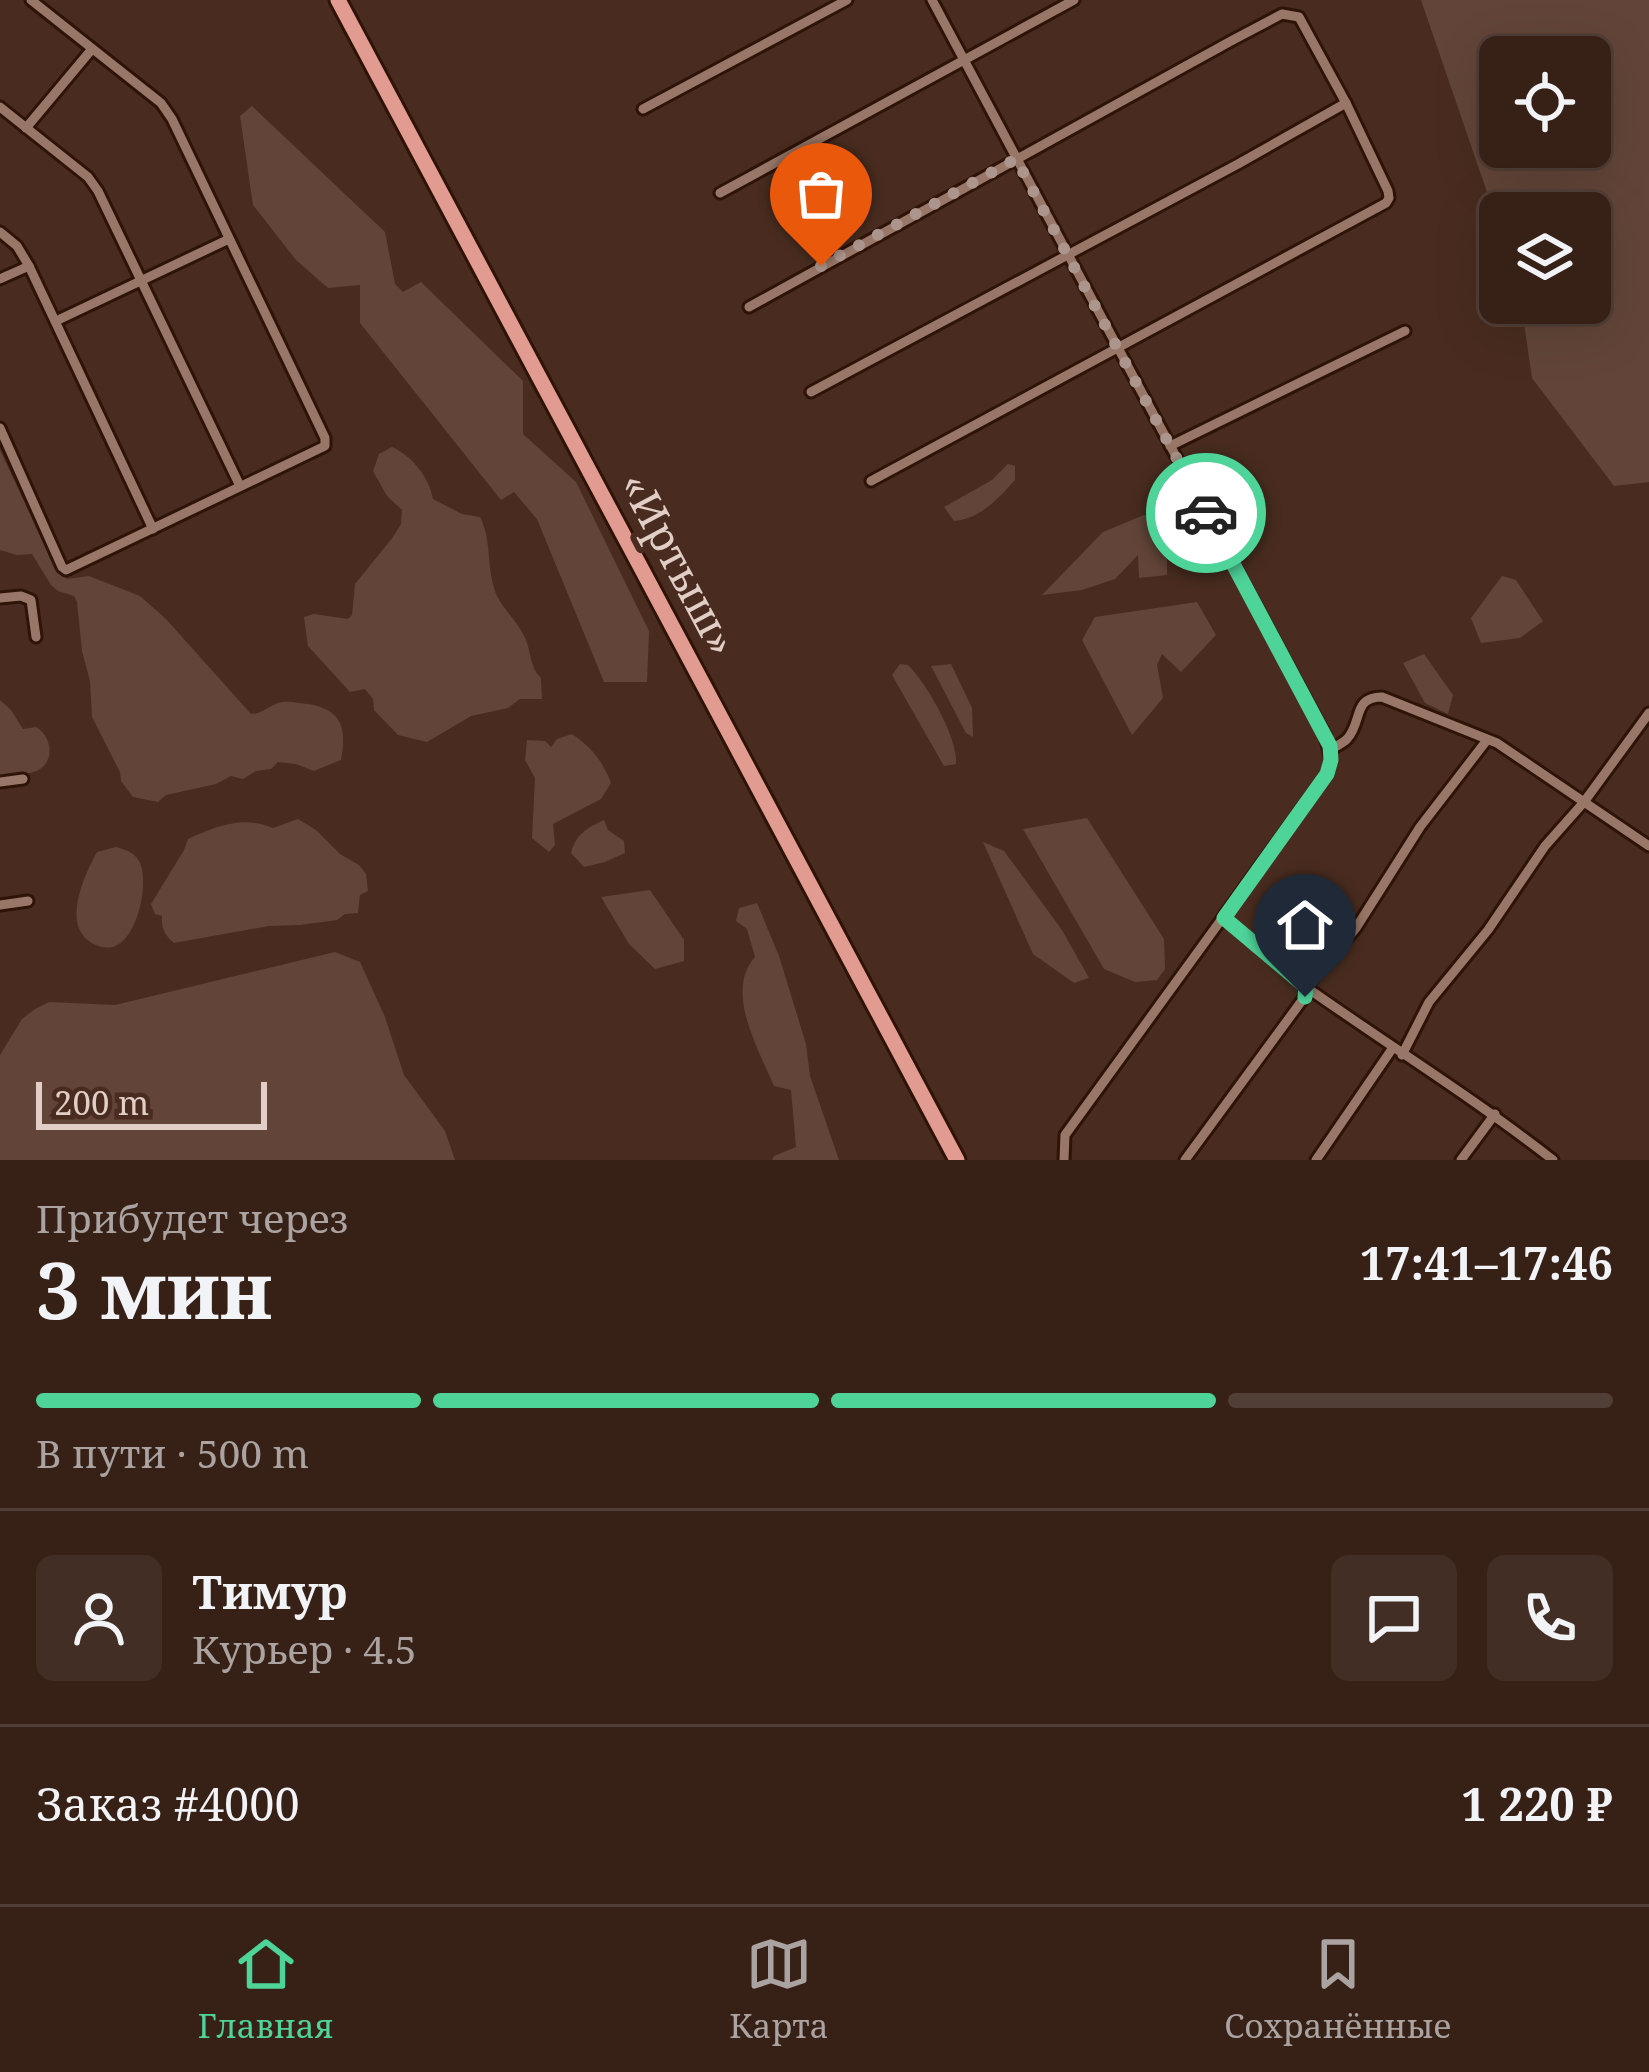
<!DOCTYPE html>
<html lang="ru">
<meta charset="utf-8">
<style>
body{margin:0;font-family:"Noto Serif",serif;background:#422e24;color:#f1f3f6;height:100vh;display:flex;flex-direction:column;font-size:45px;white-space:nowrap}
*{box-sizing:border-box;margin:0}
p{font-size:39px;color:#aaa3a1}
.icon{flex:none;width:66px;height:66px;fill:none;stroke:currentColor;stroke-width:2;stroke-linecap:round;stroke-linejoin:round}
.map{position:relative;height:1160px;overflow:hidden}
.details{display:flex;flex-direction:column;background:#372117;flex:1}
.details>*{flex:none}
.tools{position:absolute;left:1479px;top:36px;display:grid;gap:24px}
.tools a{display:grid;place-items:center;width:132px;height:132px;border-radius:18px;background:#372117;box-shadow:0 12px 48px #0002,0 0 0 3px #513e36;font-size:60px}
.scale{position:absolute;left:36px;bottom:30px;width:231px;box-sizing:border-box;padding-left:12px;border:6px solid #e1cec6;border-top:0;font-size:33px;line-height:42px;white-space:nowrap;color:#e1cec6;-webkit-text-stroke:9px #492c1f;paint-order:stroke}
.pin{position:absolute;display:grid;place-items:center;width:102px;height:102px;color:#fff;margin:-123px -51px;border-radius:50% 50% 50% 0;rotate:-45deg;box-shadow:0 0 12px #0007}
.pin .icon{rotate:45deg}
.courier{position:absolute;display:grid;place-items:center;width:120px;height:120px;margin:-60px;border:9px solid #4ed399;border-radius:50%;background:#fff;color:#222;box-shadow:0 3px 15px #0007}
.overview em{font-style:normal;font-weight:700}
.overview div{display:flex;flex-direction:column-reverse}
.overview{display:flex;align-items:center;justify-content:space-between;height:204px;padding:0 36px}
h1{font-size:78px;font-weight:700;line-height:90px}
.bar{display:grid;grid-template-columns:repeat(4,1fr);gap:18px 12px;align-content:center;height:144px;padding:0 36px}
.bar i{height:15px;border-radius:9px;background:#513e36}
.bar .active{background:#4ed399}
.bar p{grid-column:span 4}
.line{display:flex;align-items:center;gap:30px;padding:0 36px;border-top:3px solid #513e36}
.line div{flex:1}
.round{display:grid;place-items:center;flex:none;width:126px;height:126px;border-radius:18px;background:#422e24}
.menu{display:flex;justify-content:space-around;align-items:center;height:168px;border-top:3px solid #513e36;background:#372117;font-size:33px;color:#aaa3a1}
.menu a{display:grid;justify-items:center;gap:6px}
.menu .active{color:#4ed399}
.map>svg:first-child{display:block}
.green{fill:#624538;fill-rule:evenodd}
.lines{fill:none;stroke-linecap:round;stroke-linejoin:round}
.minor-casing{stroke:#2e1307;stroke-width:15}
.trunk-casing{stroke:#2e1307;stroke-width:21}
.minor{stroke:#997768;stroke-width:9}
.trunk{stroke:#e29b90;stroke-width:15}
.done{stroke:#ac958c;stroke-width:12;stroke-dasharray:0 21.6}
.route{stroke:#4ed399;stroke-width:15}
.labels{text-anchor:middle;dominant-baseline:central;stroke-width:12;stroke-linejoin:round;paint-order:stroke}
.street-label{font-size:42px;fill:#e1cec6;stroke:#492c1f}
</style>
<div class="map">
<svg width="1649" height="1160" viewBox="0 0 1649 1160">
<rect width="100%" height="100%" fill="#492c1f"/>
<g class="green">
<path d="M1421 0H1649V482L1614 486 1532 378 1521 303H1590V213H1500V230ZM1500 57H1590V147H1500Z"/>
<path d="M252 106 385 232 395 284 403 292 421 282 523 381V434L576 482 649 631 647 682H604L537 519 514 492 501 500 360 323V285L328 288 296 260 253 205 240 116Z"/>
<path d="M392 447C412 456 429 477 433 499L462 514 480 517C491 539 487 560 493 584 497 605 514 616 523 634 532 649 528 665 541 678L542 699H520L508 708 471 716 427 742 398 735 374 710 373 699 365 689 350 692 308 646 304 617 314 614 348 619 352 615 355 584 393 537 401 524 402 510 387 496 373 471 379 454Z"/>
<path d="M0 450 55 567 67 579 89 576 140 596 166 619 251 714C264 713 267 707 278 703 286 700 299 703 307 704 342 709 347 728 341 760L314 771 296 764 278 762 271 769 256 771 243 779 231 776 216 784 166 795 158 802 133 797 121 781 120 772 92 717 90 681 82 651 77 602 74 596 58 591 51 585 32 554 17 555 0 550Z"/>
<path d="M1008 464 1015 466V480C998 499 980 519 954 521L944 507 992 480Z"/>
<path d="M1144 515H1151L1167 548V575L1139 578 1138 555 1115 579 1082 590 1042 595 1103 532Z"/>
<path d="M1502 576 1516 580 1543 621 1520 638 1481 643 1471 618Z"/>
<path d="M1197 602 1216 635 1181 672 1162 654 1157 665 1163 698 1132 735 1082 640 1095 617Z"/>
<path d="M1424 654 1453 695 1448 714 1425 703 1403 663Z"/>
<path d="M900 664 908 665C927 684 958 738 956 764L944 766 892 675Z"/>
<path d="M951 664 972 708 973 737 966 733 931 666Z"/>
<path d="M0 700 11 710 23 729 36 727C50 735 56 758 40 769 31 775 11 775 0 777Z"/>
<path d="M572 734C592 748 602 760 611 783L601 799 553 824 555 845 549 852 532 838 535 778 525 760 527 740 545 741 551 747 557 739Z"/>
<path d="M1087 818 1164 939 1165 969 1157 980 1135 982 1104 969 1023 829Z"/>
<path d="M298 819 316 830 340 854 359 865 366 874 368 891 360 895 358 913 345 914 337 920 300 925 269 926 174 943C165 935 161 929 162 916L155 914 151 904 184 850 188 839C216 826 244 815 273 828Z"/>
<path d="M604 820 608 830 624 841 625 853 605 862 584 867 571 853C576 834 587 828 604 820Z"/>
<path d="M983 842 1004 851 1062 930 1089 978 1074 983 1033 954Z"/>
<path d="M116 847C126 850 134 852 139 861 150 881 138 938 115 946 109 949 101 947 96 945 59 929 84 876 97 852Z"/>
<path d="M650 890 684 940V961L655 969 629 944 601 897Z"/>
<path d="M757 903 779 956 806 1044 810 1076 839 1160H772L774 1156 796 1147 791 1090 774 1086C759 1050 724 991 755 957L747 929 736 921 739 908Z"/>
<path d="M335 952 360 962 385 1017 404 1075 445 1131 455 1160H0V1055L22 1019 35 1009 49 1002 115 1005Z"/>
</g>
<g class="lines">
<g class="minor-casing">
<g id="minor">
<path d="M932 0 1325 735 1331 760 1327 774 1065 1135 1064 1160"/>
<path d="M0 107 88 177 98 191 240 486"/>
<path d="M643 109 847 0"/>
<path d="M26 128 92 49"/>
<path d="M720 193 1074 0"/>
<path d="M0 232 17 246 29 266 153 529"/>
<path d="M0 279 29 266"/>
<path d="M749 307 1231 41 1282 14 1299 17 1346 103 1388 191 1389 198 1386 203 871 481"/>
<path d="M56 321 229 239"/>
<path d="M811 392 1238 164 1346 103"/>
<path d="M0 428 62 567 66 570 325 446V438L172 119 161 103 31 0"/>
<path d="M1170 446 1405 331"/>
<path d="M0 598 21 596 31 600 36 637"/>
<path d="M1487 740 1420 827 1356 928 1306 987C1388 1045 1474 1098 1553 1160"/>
<path d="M1330 750C1335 747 1343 743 1347 739 1363 722 1352 697 1382 697L1497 743 1649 846"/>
<path d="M0 782 23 779"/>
<path d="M0 905 28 901"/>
<path d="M1402 1055 1429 1002 1488 930 1545 846 1584 802 1649 713"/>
<path d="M1185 1160 1306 995V987L1224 918"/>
<path d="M1316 1160 1392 1049"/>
<path d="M1461 1160 1495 1114"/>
</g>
</g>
<g class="trunk-casing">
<path id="trunk" d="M338 0 957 1160"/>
</g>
<use href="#minor" class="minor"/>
<use href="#trunk" class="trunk"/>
</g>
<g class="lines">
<path class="done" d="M821 266 1016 159 1206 513"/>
<path class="route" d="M1206 513 1330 746 1331 760 1327 774 1224 918 1306 987 1305 997"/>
</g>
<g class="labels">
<g class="street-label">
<text transform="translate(680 563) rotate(62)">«Иртыш»</text>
</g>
</g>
</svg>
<div class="tools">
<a><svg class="icon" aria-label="locate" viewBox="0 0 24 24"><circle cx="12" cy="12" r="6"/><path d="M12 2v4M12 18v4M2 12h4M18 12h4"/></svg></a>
<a><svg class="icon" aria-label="layers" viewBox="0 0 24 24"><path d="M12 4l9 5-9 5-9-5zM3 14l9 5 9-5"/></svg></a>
</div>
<div class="scale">200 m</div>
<div class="pin" style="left:821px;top:266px;background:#ea580c"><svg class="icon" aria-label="bag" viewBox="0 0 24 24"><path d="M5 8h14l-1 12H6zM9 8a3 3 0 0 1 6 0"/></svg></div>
<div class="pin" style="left:1305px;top:997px;background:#1f2937"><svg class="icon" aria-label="home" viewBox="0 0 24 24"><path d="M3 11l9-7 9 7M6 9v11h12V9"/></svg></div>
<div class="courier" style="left:1206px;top:513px"><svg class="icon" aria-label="car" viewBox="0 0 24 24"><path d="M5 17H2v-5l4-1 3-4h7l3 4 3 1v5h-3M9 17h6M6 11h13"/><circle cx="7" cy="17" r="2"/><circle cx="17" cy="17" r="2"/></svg></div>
</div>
<section class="details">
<div class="overview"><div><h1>3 мин</h1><p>Прибудет через</p></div><em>17:41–17:46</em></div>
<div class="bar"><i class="active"></i><i class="active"></i><i class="active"></i><i></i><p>В пути · 500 m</p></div>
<div class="line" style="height:216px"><a class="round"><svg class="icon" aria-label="person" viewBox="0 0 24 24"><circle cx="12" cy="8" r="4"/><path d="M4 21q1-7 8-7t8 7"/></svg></a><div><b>Тимур</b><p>Курьер · 4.5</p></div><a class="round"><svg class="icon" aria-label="chat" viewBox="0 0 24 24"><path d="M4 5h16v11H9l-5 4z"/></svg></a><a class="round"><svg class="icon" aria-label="phone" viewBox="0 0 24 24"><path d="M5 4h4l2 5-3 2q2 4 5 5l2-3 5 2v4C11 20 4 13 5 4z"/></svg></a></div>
<div class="line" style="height:156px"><div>Заказ #4000</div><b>1 220 ₽</b></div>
</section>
<nav class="menu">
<a class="active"><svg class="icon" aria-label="home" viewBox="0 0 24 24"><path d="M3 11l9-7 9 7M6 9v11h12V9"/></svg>Главная</a>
<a><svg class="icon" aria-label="map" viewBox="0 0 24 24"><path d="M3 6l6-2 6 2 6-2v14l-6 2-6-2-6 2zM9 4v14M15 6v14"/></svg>Карта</a>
<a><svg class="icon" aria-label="saved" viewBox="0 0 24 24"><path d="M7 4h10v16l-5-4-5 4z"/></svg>Сохранённые</a>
</nav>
